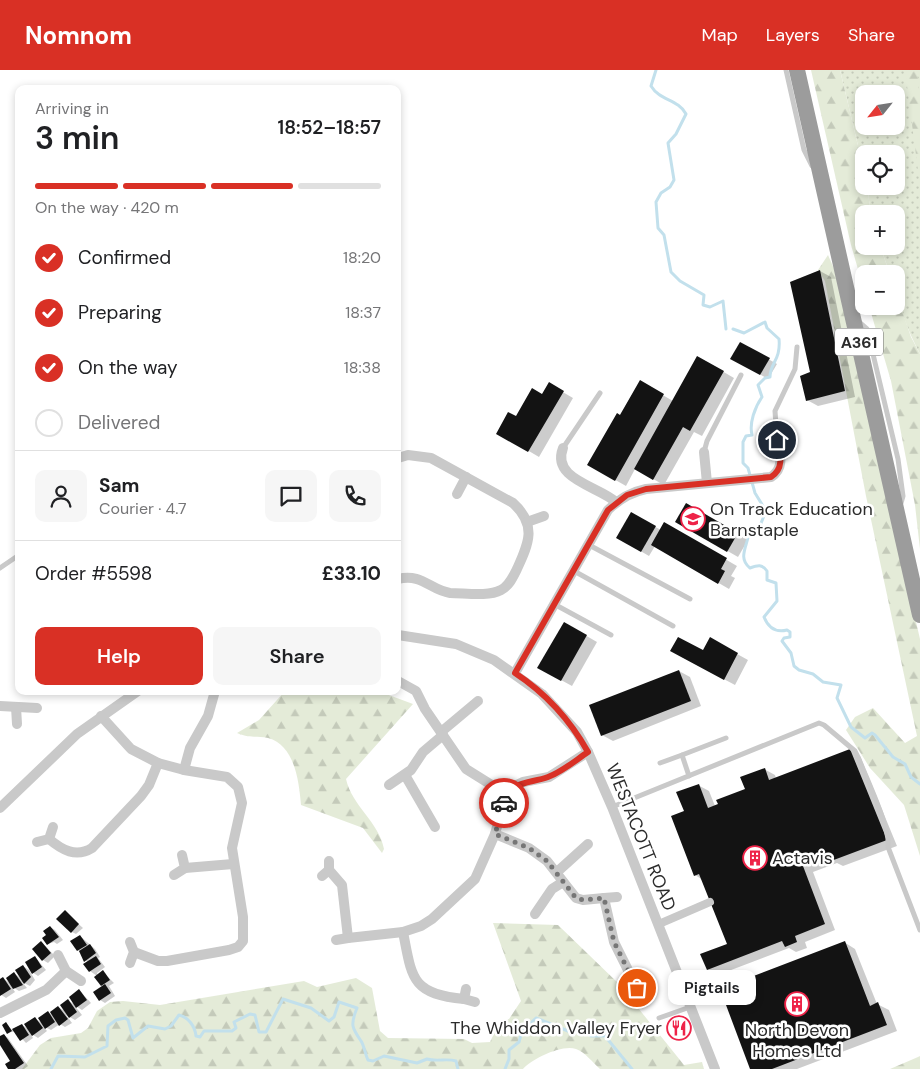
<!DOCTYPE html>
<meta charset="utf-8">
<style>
body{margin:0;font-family:"DM Sans",sans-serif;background:#f6f6f6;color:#202124;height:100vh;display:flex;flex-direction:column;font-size:19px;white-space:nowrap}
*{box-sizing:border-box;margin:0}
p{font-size:16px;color:#757577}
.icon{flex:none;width:28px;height:28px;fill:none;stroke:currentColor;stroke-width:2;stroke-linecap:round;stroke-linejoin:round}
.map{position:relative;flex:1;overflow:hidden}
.sheet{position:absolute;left:15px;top:15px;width:386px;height:610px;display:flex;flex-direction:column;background:#fff;border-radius:10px;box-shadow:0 2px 8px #0003}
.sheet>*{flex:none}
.needle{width:32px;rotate:240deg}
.buttons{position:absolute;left:855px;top:15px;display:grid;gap:10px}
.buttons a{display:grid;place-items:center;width:50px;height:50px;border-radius:10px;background:#fff;box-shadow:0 2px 8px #0003;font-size:25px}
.pin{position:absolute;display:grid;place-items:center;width:42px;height:42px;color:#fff;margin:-21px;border:2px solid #fff;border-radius:50%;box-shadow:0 1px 5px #0007}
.courier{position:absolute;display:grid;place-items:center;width:50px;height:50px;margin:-25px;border:4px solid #d93025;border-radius:50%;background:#fff;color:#222;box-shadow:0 1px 6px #0007}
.bubble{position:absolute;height:35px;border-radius:10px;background:#fff;box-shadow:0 2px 8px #0003;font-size:16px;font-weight:600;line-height:35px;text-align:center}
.summary em{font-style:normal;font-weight:600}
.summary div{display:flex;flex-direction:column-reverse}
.summary{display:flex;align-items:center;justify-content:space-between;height:85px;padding:0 20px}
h1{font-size:32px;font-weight:600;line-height:38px}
.bar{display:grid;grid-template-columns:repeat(4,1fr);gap:8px 5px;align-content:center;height:60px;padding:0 20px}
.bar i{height:6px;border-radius:4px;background:#e0e0e0}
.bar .on{background:#d93025}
.bar p{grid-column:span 4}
.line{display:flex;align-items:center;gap:12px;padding:0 20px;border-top:1px solid #e0e0e0}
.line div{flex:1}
.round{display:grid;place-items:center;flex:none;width:52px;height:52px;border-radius:10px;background:#f6f6f6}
ol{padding:0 20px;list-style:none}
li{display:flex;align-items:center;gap:15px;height:55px}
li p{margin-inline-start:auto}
li .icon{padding:5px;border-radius:50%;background:#d93025;color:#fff;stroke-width:4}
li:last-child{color:#757577}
li i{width:28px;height:28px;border:2px solid #e0e0e0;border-radius:50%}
.button{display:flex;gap:10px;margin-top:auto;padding:10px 20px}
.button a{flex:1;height:58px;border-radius:10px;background:#d93025;color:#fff;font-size:20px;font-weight:600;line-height:58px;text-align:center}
.button a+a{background:#f6f6f6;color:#202124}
header{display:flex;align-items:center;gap:30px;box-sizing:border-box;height:70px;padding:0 25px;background:#d93025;color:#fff}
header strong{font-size:24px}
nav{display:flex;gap:28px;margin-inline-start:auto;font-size:18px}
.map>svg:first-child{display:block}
.green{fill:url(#green-dots);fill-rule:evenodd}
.forest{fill:url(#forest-firs)}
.shadow{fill:#0003}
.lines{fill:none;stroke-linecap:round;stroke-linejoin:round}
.stream{stroke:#c2e0ec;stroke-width:3}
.building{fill:#131313}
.service{stroke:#c9c9c9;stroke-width:5}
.pedestrian{stroke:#c9c9c9;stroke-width:8}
.minor{stroke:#c9c9c9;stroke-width:10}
.trunk{stroke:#9c9c9c;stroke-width:16}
.done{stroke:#767676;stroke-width:5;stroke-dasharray:0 9}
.route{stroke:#d93025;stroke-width:6}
.labels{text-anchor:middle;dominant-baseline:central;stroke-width:5;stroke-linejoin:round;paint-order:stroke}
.shield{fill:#fff;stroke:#6b6b6b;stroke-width:1}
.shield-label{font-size:16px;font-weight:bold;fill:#2c2c2c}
.poi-label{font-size:18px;fill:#2c2c2c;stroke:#fff;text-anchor:start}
.street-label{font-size:18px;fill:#2c2c2c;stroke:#fff}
</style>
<header>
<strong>Nomnom</strong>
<nav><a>Map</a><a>Layers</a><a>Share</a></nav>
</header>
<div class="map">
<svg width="920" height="999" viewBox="0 0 920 999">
<defs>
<pattern id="green-dots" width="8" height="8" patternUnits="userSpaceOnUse" patternTransform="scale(1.25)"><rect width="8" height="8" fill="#e4ebd8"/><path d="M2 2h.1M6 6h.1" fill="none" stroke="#c4caba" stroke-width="1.8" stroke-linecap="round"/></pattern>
<pattern id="forest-firs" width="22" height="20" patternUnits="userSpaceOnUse" patternTransform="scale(1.25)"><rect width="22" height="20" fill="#e4ebd8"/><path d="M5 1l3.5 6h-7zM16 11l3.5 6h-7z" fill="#c4caba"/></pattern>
</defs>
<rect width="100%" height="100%" fill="#fff"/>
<path class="green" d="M840 0H920V284C907 259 896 232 896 204H890L880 176H896V144H871L867 116H896V84H864V101ZM864 24H896V56H864Z"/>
<g class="forest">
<path d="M811 0H840L864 101V116H867L871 144H864V176H880L890 204H864V220L851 175Z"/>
<path d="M905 0H917L920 35V116Z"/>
<path d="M828 185 835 201 920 569V786L904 735 870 698 846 660 855 647 873 638 905 673 917 666 866 426 825 211 818 200Z"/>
<path d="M896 223 911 267 920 284V479L915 435 891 311 869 236H896Z"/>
<path d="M285 621H378L413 634 346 709C352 736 379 752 384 779L382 783 363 758 301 735C299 712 295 675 268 668 256 665 251 669 237 663L259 650Z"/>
<path d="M493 853 558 855 618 913 684 995 702 992 704 999H600C593 993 585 982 576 979 562 974 532 989 523 999H22L40 975 51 968 81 963 88 958 97 941 110 932 123 931 160 935 304 911 317 917 356 908 372 918 380 961 388 968 464 969 472 973 490 972 500 951 509 949 521 931Z"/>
<path d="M920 986V999H890L918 987Z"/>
</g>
<g class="shadow">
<path d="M820 201 831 207 855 327 818 336 807 330 811 303 791 213Z"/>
<path d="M740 273 777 294 768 309 732 288Z"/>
<path d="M698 287 734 308 702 366 694 362 664 415 635 399 626 416 589 395 640 312 673 331Z"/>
<path d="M549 314 573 328 539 387 498 363 543 325Z"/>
<path d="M687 434 748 470 738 487 677 452Z"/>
<path d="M632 444 661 460 665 454 737 496 731 506 735 508 729 519 655 476 649 486 618 468Z"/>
<path d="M564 553 597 572 572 616 539 598Z"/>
<path d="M710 569 748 590 735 615 682 587 703 582Z"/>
<path d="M679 601 690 607 701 636 613 671 602 665Z"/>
<path d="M850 680 860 686 897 776 843 796 837 793 813 802 835 860 805 872 807 878 796 882 789 878 718 905 708 899 728 874 703 810 695 805 685 742 698 715 709 721 715 736 747 720 764 699 775 705 776 709Z"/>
<path d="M65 842 83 858 76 864 72 862Z"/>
<path d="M50 857 55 860 63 870 57 874 54 872 48 874Z"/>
<path d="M80 866 95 879 100 887 98 888 105 897 97 903 98 905 103 902 114 913 109 916 115 926 105 933 100 930 103 917 95 907 97 906 90 901 85 894 88 893 78 880Z"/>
<path d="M844 872 855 879 877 934 889 940 897 961 797 999H752Z"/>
<path d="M42 873 55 886 48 893 43 890Z"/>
<path d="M35 887 46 900 38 906 29 900 35 910 30 916 22 912 27 918 19 921 11 916 15 922 6 928 0 924V911L3 909 11 913 14 904 22 908 23 896 32 902Z"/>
<path d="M79 920 91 933 82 940 74 935 82 945 75 950 66 945 72 953 65 957 60 954 51 960 43 956 47 961 38 968 30 963 33 968 26 973 15 961 8 963 6 954 12 960 22 955 30 960 35 949 43 953 48 942 54 946 58 937 67 942 68 931 76 935Z"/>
<path d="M4 965 8 968 28 996 24 999H9L12 991 0 973V968Z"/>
</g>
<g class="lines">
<g class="stream">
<path d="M656 0 651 16C660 31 678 29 686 44L676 64 668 73 674 110 670 117 661 123 656 132 658 158 664 165 671 202 680 211 704 225 703 235 710 237 723 231 726 259"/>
<path d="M733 259 744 263 765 252 767 258 779 269C781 290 770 293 770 307L765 308 758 315 762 327C755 337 749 353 752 365L746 366 743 372V393L748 398 755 423 766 441 759 458H752L749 462C748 475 737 488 750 498 758 495 762 494 767 501V510L776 513 777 531 764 547C768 557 775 563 787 560L790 562V567L784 568 782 571 791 583 794 596 799 600 813 604 823 612 841 615 837 628 851 657 865 668 872 663 875 665 893 687 905 694 911 707 920 714"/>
<path d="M51 999 58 986 85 987 107 976 108 956 116 950 125 948 128 950 133 968 148 956 165 959 171 956 179 945C188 947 195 956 196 966L200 967 204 961H232L236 958 234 952 250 944 255 945 259 962H266L283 929 311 938 329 951 334 947 339 932 357 938C350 955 352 958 361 971 364 975 365 984 368 990L373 991 384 986 417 993 427 989C437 992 447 988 456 991L458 999"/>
<path d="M505 999 509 989V980L519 972 522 961 536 948 568 961 583 957 591 966H605L632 999"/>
</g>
</g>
<g class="building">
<path d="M820 200 845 321 806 331 800 306 810 302 790 212Z"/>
<path d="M740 272 770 288 760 305 730 289Z"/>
<path d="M697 286 724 301 690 361 683 357 653 410 634 399Z"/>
<path d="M640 310 664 324 615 411 587 395 617 343 620 345Z"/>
<path d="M549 312 564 321 528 382 496 364 508 342 516 346 532 318 542 324Z"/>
<path d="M686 433 738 463 727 482 675 452Z"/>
<path d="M631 442 656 456 641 482 616 468Z"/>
<path d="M664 452 727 488 721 499 725 501 718 514 651 475Z"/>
<path d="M564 552 587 565 561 611 537 598Z"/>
<path d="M678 567 703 580 710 567 738 583 724 610 670 581Z"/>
<path d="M679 600 691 631 601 666 589 635Z"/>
<path d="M850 679 887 770 831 791 829 786 803 796 825 854 795 866 797 872 785 877 782 871 707 900 700 884 727 874 699 804 694 806 671 746 684 741 676 722 699 714 708 738 718 734 716 730 745 719 740 707 765 698 769 710Z"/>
<path d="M65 840 79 854 71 863 56 849Z"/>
<path d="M50 856 59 867 47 875 42 868 46 865 43 861Z"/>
<path d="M80 865 87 875 77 881 70 871Z"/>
<path d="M41 871 51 883 42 891 32 879Z"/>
<path d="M845 871 870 936 878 932 887 955 772 999H750L720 919Z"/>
<path d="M90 874 96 883 84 892 79 881Z"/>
<path d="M35 886 42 897 32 904 25 892Z"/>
<path d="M96 886 101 894 89 902 83 894Z"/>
<path d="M23 895 31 907 24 914 15 900Z"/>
<path d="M103 900 110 910 101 916 94 907Z"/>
<path d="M14 902 23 915 13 919 6 908Z"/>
<path d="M3 907 11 919 0 926V909Z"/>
<path d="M105 914 111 923 99 931 93 922Z"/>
<path d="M79 919 87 930 76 938 69 927Z"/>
<path d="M68 929 77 942 69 948 60 935Z"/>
<path d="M58 936 68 949 59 956 50 942Z"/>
<path d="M48 941 55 952 45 959 38 948Z"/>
<path d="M35 947 43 958 32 966 24 954Z"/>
<path d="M6 952 12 961 7 964 2 955Z"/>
<path d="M22 954 29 965 20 971 12 959Z"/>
<path d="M4 964 24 993 15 999H8L5 994 10 991 0 975V966Z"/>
</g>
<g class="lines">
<g class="service">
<path d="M786 0 804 80 812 96"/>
<path d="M859 252 867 259 898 389 903 426 901 433"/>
<path d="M777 370 775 341 795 299 797 277"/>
<path d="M563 378 600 323"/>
<path d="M704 382 707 371 741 305"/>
<path d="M589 475 690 529"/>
<path d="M0 498 19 485"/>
<path d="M574 501 673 556"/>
<path d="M554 534 611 565"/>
<path d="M660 693 682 685"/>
<path d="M689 706 682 685 726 668"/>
<path d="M612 737 819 653 824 655 855 681 859 689C866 708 891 759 888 777L920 860"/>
<path d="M659 948 690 937"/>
</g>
<path class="pedestrian" d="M659 854 710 832"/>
<g class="minor">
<path d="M563 378C551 409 598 416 616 432"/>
<path d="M704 382 707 413"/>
<path d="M398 388 408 385 431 388 513 433C537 455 529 473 517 499 513 507 509 516 501 520 488 527 465 523 450 523 430 520 422 503 398 509"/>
<path d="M457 424 466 407"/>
<path d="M527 452 544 446"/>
<path d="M398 565 456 574 494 590 542 624 577 662 588 682 612 737 715 999"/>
<path d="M515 603 608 440C619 429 631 422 646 419L771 407C785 398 780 384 777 370"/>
<path d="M398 611 416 621 425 639 466 699 506 724"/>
<path d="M0 636 37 638"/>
<path d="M16 637 17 654"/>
<path d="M101 646 131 679 158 693 184 700 227 707 238 717 242 733 232 778 243 847V871L238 877 229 880 167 891H158L134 882"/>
<path d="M441 662 478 631"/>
<path d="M184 700 190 678 208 646 215 621"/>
<path d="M405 705 435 757"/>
<path d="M389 715 411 700 423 682 443 665"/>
<path d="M0 738 77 664 138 621"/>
<path d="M495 764 529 778 547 791 576 828 583 830 604 828 614 872 637 918"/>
<path d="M49 769C62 780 76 788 92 778L141 726 149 715 158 693"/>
<path d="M37 772 49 769 53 757"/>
<path d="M185 798 233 794"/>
<path d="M329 800 342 815 348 868 403 862 421 856 432 849 475 809 495 764 506 724 513 717 523 712 549 707 588 682"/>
<path d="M557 802 588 774"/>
<path d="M174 805 185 798 182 785"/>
<path d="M322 806 329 800V791"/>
<path d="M604 828 617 827"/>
<path d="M535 844 552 819 563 812"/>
<path d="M403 862C412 908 411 924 464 929"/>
<path d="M336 870 348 868"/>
<path d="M58 885 66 901 81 911"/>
<path d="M130 893 134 882 130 872"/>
<path d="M466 919 464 929 475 932"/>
<path d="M0 943 46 920 66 901"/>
</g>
<path class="trunk" d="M797 0 920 545"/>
</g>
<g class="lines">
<path class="done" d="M504 733 495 764 529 778 547 791 576 828 583 830 604 828 614 872 637 918"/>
<path class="route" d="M504 733C510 710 529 714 548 707 562 702 576 690 588 682 570 650 547 624 515 603L608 440 627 425 646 419 771 407C785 398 780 384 777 370"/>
</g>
<defs>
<g id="school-ring" transform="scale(1.25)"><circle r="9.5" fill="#fff" stroke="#ee2348" stroke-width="1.5"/><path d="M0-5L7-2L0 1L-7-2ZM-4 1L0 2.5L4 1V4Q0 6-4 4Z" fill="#ee2348"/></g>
<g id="building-ring" transform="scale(1.25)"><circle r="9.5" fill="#fff" stroke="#ee2348" stroke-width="1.5"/><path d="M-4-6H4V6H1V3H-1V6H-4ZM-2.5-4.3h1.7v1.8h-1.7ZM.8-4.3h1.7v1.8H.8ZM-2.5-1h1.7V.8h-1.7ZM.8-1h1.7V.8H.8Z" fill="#ee2348"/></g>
<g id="restaurant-ring" transform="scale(1.25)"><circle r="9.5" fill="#fff" stroke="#ee2348" stroke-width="1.5"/><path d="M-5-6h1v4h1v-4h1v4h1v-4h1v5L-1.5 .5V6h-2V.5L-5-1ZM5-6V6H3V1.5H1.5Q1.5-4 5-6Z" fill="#ee2348"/></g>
</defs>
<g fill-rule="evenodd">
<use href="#school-ring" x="693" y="449"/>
<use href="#building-ring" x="755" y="788"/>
<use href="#building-ring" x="797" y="934"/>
<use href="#restaurant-ring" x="679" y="958"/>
</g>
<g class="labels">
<rect class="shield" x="835" y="258.5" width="48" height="27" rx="4"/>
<g class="shield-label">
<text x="859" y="272">A361</text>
</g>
<g class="poi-label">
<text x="710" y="439">On Track Education<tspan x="710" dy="21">Barnstaple</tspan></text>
<text x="772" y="788">Actavis</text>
<text x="662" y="958" text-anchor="end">The Whiddon Valley Fryer</text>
<text x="797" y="960" text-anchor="middle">North Devon<tspan x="797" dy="21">Homes Ltd</tspan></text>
</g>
<g class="street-label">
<text transform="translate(641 767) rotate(68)">WESTACOTT ROAD</text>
</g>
</g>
</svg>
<div class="buttons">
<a><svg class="needle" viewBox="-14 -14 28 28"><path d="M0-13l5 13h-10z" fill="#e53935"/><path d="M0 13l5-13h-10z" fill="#757577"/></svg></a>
<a><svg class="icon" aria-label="locate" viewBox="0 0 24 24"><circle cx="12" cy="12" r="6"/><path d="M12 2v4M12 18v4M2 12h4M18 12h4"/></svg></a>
<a>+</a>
<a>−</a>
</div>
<div class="pin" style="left:637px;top:918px;background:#ea580c"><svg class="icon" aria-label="bag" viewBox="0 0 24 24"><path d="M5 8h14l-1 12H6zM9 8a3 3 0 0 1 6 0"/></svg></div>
<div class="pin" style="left:777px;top:370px;background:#1f2937"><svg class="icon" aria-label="home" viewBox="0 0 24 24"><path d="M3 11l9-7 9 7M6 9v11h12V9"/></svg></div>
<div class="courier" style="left:504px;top:733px"><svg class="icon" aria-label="car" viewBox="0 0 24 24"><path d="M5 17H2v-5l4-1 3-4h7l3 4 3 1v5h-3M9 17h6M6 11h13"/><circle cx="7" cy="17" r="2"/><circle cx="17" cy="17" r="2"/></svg></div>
<div class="bubble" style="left:668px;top:900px;width:88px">Pigtails</div>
<section class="sheet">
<div class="summary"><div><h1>3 min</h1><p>Arriving in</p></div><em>18:52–18:57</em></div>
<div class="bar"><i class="on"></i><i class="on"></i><i class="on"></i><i></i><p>On the way · 420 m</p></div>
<ol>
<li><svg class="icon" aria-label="check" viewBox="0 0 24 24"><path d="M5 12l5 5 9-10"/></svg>Confirmed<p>18:20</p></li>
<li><svg class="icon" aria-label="check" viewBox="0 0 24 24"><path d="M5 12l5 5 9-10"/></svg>Preparing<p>18:37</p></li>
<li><svg class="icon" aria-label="check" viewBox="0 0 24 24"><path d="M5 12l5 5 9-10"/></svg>On the way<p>18:38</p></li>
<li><i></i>Delivered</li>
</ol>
<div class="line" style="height:90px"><a class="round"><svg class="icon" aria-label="person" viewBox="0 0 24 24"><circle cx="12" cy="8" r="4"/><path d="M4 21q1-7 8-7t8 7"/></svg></a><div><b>Sam</b><p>Courier · 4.7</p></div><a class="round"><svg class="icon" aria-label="chat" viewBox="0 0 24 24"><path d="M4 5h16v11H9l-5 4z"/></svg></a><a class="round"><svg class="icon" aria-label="phone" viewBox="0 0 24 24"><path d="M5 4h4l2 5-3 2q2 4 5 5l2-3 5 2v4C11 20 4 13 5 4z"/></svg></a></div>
<div class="line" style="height:65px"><div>Order #5598</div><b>£33.10</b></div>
<div class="button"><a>Help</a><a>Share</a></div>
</section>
</div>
